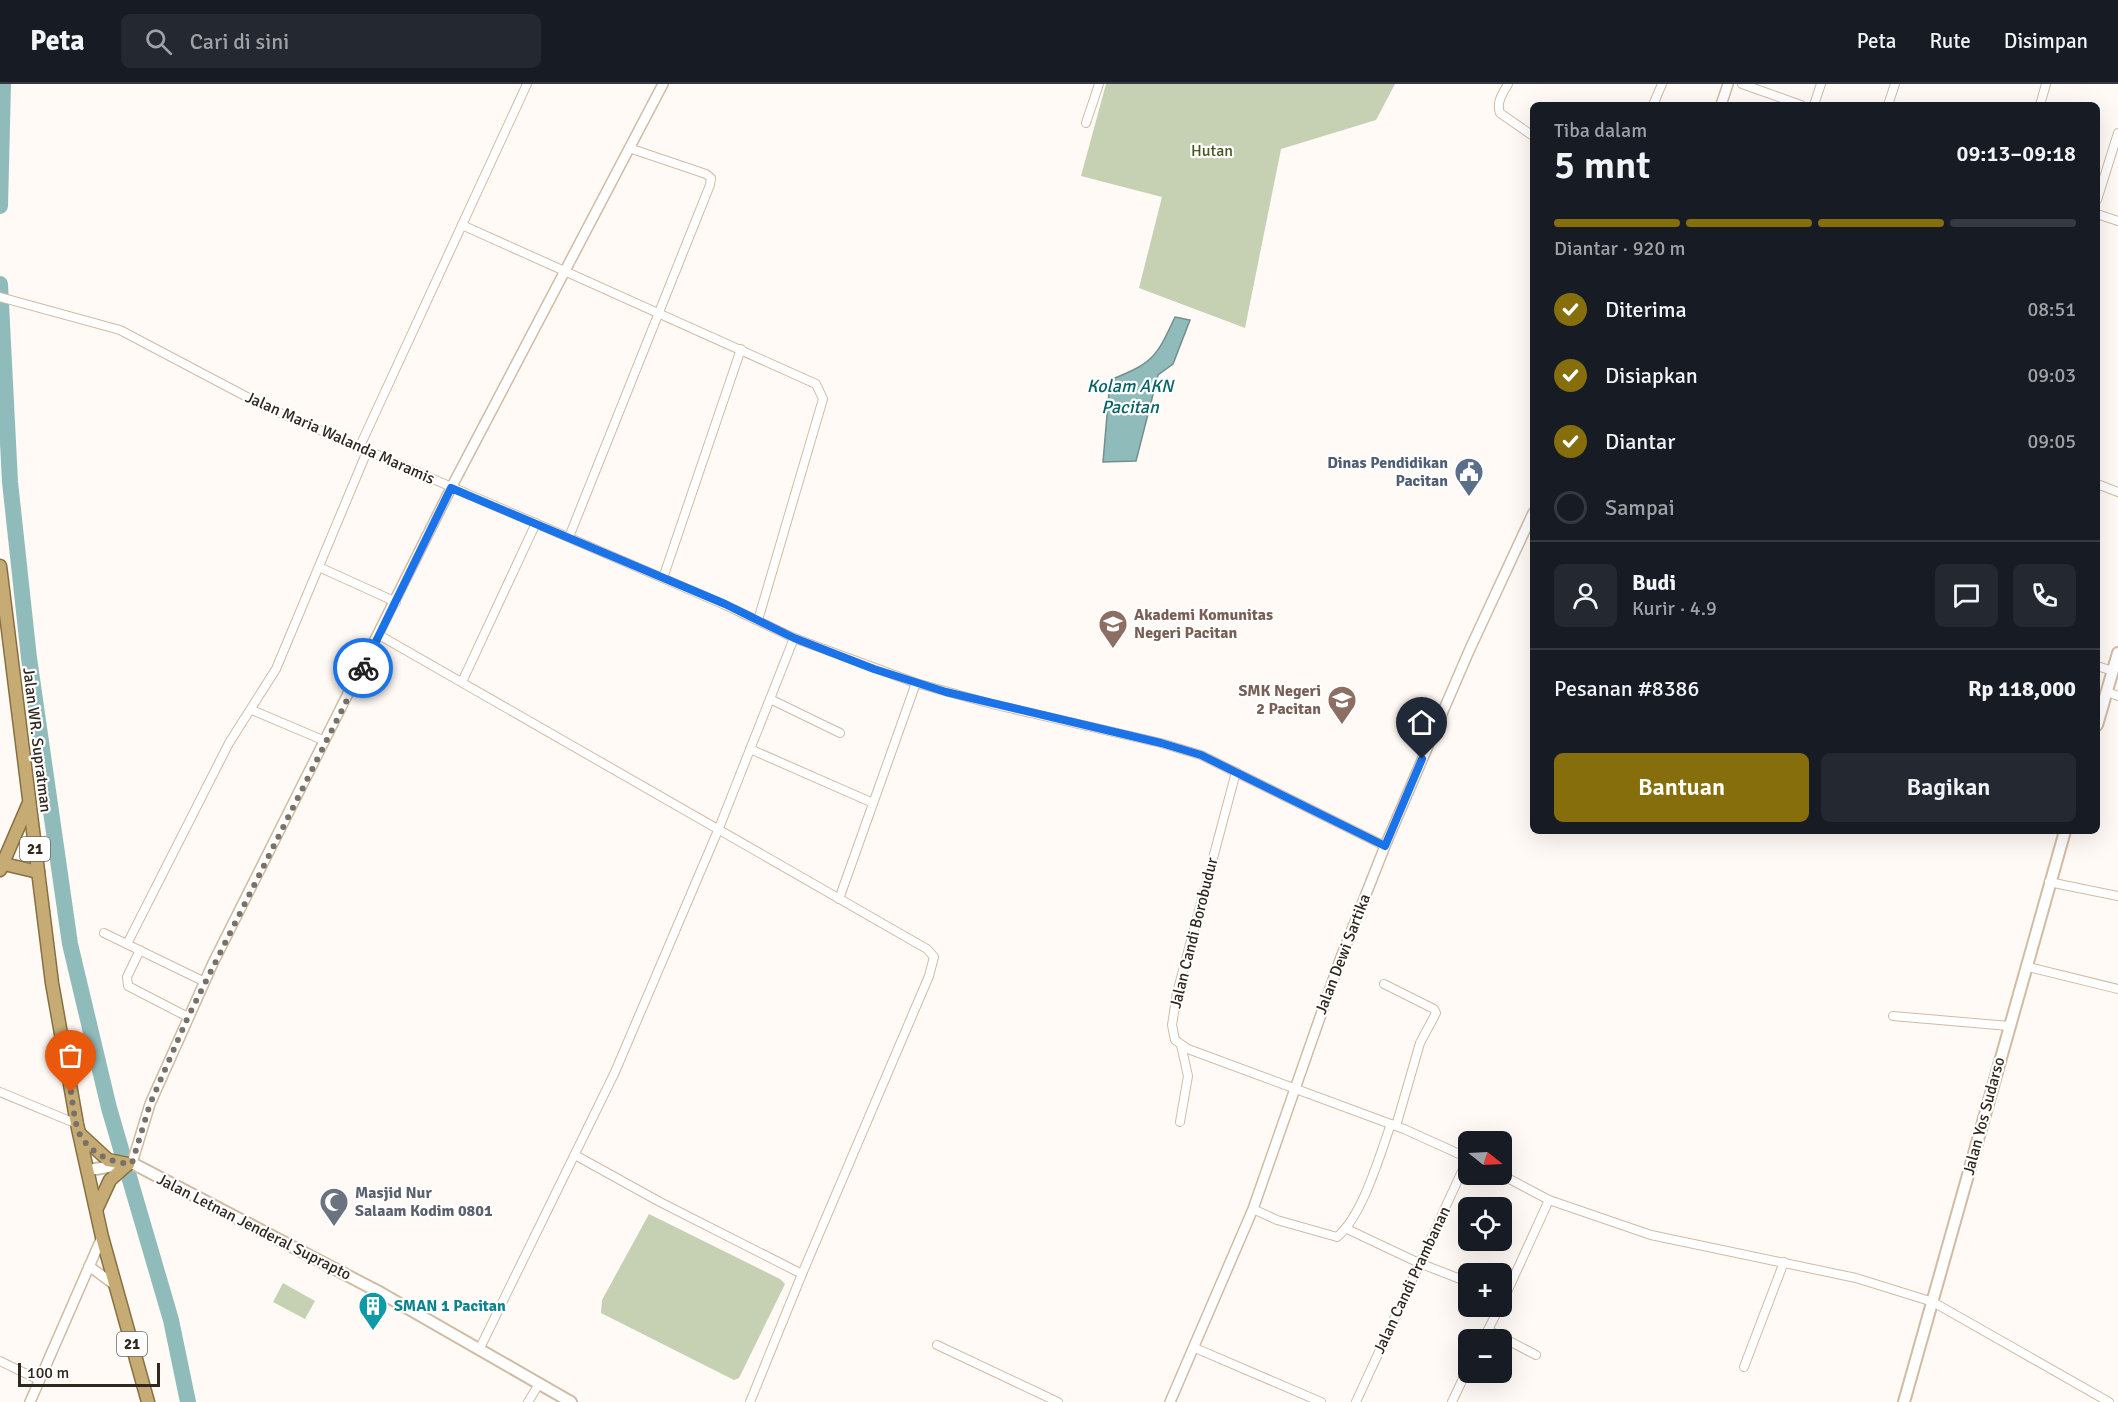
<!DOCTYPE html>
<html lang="id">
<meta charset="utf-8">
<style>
body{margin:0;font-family:Signika,sans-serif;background:#242831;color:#f1f3f6;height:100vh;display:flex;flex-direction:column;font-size:22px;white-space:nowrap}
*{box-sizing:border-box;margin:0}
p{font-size:20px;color:#9ea1a6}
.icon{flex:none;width:33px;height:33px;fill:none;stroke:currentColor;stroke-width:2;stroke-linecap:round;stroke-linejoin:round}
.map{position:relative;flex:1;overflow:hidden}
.panel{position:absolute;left:1530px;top:18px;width:570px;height:732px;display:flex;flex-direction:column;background:#171b24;border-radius:9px;box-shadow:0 6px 24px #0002}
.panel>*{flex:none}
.needle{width:39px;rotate:108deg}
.fabs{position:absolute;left:1458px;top:1047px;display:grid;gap:12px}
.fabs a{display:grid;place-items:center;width:54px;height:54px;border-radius:9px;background:#171b24;box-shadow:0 6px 24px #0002;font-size:30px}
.scale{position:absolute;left:18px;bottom:15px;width:142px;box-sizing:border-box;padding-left:6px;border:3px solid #30271e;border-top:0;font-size:16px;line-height:21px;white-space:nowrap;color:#30271e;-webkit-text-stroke:4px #fff;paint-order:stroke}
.pin{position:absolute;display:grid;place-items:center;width:51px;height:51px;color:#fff;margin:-62px -26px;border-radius:50% 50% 50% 0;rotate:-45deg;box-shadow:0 0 6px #0007}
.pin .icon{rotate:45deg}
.courier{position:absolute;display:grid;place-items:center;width:60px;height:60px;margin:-30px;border:4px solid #1a73e8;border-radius:50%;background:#fff;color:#222;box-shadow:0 2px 8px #0007}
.headline em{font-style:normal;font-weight:600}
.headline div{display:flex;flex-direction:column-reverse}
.headline{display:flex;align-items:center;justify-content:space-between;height:102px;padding:0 24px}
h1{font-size:39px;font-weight:600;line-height:45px}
.bar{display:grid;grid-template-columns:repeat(4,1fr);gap:9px 6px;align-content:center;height:72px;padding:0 24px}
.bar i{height:8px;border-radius:4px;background:#363941}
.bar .current{background:#866e0c}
.bar p{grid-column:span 4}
.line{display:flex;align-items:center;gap:15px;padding:0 24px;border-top:2px solid #363941}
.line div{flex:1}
.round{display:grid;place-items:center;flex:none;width:63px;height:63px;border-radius:9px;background:#242831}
ol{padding:0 24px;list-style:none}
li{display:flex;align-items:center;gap:18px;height:66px}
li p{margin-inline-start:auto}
li .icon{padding:6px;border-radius:50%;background:#866e0c;color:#fff;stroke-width:4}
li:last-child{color:#9ea1a6}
li i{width:33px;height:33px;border:3px solid #363941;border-radius:50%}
.button{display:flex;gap:12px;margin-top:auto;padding:12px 24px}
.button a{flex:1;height:69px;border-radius:9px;background:#866e0c;color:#fff;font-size:24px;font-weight:600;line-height:69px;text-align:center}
.button a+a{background:#242831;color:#f1f3f6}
header{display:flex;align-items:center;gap:36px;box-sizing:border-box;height:84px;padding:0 30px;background:#171b24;border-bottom:2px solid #363941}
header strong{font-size:28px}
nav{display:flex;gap:33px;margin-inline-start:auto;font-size:21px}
.search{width:420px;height:54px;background:#242831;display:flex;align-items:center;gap:15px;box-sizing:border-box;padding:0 21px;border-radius:9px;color:#9ea1a6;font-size:22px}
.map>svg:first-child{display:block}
.green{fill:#c6d0b2}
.water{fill:#90bbbb;stroke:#738f8c;stroke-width:1.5}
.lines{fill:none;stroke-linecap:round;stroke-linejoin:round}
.river{stroke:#90bbbb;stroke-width:16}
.minor-casing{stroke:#d2bba3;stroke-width:10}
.tertiary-casing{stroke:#d2bba3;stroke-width:12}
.secondary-casing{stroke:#d2bba3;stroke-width:14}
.trunk-casing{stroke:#887040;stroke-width:15}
.minor{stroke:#fff;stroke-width:8}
.tertiary{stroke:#fff;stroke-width:9}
.secondary{stroke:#fff;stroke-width:10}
.trunk{stroke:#c6ac74;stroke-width:12}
.done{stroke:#787169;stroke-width:6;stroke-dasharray:0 10.8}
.route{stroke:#1a73e8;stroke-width:8}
.labels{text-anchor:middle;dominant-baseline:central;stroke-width:4.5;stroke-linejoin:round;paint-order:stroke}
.shield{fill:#fff;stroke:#6e6862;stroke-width:1.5}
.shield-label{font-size:15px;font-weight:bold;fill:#30271e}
.park-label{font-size:16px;fill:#485624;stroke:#fff}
.street-label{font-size:16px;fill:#30271e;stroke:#fff}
.service-label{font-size:16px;font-weight:bold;fill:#4e5e75;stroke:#fff;text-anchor:end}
.education-label{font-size:16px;font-weight:bold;fill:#785e54;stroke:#fff;text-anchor:start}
.worship-label{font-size:16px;font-weight:bold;fill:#5b616d;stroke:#fff;text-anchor:start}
.culture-label{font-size:16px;font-weight:bold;fill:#0d838f;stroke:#fff;text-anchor:start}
.water-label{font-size:18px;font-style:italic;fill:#0a6465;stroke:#fff}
</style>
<header>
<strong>Peta</strong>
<div class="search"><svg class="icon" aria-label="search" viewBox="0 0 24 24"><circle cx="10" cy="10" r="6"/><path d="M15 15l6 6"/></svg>Cari di sini</div>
<nav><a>Peta</a><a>Rute</a><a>Disimpan</a></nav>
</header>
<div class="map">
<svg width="2118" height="1318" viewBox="0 0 2118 1318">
<rect width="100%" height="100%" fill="#fffaf5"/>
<g class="green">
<path d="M1106 0H1395L1376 36 1281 65 1245 244 1139 204 1162 113 1081 92Z"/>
<path d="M649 1130 780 1195 785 1200 739 1294 734 1296 601 1229 602 1216Z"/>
<path d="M283 1199 315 1217 305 1235 273 1218Z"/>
</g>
<path class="water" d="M1175 233 1190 236 1173 280 1158 291 1136 377 1103 378 1110 296C1153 279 1156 274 1175 233Z"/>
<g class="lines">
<g class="river">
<path d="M0 122 3 0"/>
<path d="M0 200 10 398 29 574 70 860 109 1024 171 1236 188 1318"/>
</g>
<g class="minor-casing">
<g id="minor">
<path d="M1508 0C1503 9 1496 18 1500 29L1533 52"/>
<path d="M1742 0 1801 21"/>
<path d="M1653 21 1662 0"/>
<path d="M1814 21 1821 0"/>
<path d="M1888 21 1895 0"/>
<path d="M2040 21 2046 0"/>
<path d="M1086 39 1099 0"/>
<path d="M2097 116 2118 49"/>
<path d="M2097 130 2118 137"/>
<path d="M462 141 816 300 823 315 758 536"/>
<path d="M0 213 120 246 264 322 725 521 794 554 916 599 992 620 1161 659 1201 671 1385 762"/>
<path d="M360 362 527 0"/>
<path d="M2097 400 2118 408"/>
<path d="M569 453 710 101 711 94 706 90 629 64"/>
<path d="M319 483 396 518"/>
<path d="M663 494 741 265"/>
<path d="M379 551 927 865 934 873 929 892 802 1190"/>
<path d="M2097 582 2113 587"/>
<path d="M462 598 536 439"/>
<path d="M2107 608 2118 612"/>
<path d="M770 615 840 649"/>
<path d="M252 626 325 657"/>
<path d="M750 665 873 719"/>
<path d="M1236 688 1177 909 1172 941 1175 956 1188 965 1404 1045 1468 1074"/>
<path d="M2049 798 2118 812"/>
<path d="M839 815 916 599"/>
<path d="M104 849 205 898"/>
<path d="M127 860 229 659 276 585 368 365"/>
<path d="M140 866 127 893 128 902 188 933"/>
<path d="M2028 883 2118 905"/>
<path d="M1384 900 1434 925 1436 929 1420 959 1396 1042"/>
<path d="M1893 932 2009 942"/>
<path d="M0 1008 77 1040"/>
<path d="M1180 1038 1188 992 1181 961"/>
<path d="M575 1071 660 1118 802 1190 750 1318"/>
<path d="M1500 1090 1549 1116 1651 1151 1856 1194 1933 1218 2109 1318"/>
<path d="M1253 1125 1277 1136 1337 1153C1363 1131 1379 1073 1391 1040"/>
<path d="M1347 1145 1419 1179 1468 1198"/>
<path d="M1502 1219 1549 1116"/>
<path d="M1488 1246 1536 1271"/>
<path d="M1483 1256 1500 1222"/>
<path d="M937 1261 1058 1318"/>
<path d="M1195 1264 1321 1318"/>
<path d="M479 1266 615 988 719 744 794 554"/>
<path d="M0 1277 39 1296"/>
<path d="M1744 1283 1784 1178"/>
<path d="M528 1318 539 1300"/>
<path d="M1356 1318 1468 1074"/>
<path d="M1452 1318 1468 1284"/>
</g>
</g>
<g class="tertiary-casing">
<g id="tertiary">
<path d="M1721 21 1728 0"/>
<path d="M132 1079 150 1020 213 879 451 404 663 0"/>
<path d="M89 1182 116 1202"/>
<path d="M30 1318 102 1153"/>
<path d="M1170 1318 1253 1125 1340 876 1385 762 1469 567 1533 429"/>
</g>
</g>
<g class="secondary-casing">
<g id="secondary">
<path d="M2097 641 2118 569"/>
<path d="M89 1086 132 1079 381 1209 571 1318"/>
<path d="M1904 1318 2065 747"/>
</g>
</g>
<g class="trunk-casing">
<g id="trunk">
<path d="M0 482 52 899 77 1040 102 1153 148 1318"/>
<path d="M4 780 38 788"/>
<path d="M0 786 28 721"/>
<path d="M81 1051 108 1076 128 1080"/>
<path d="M97 1124 110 1096 128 1080"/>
</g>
</g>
<use href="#minor" class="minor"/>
<use href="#tertiary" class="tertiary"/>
<use href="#secondary" class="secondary"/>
<use href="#trunk" class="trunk"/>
</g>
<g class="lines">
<path class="done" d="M71 1008C73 1020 74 1035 78 1046 85 1066 111 1081 132 1079L150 1020 188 933 363 584"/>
<path class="route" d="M363 584 451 404 725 520 794 554 874 585 946 608 1161 659 1201 671 1385 762 1422 675"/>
</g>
<defs>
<g id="civic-pin" transform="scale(1.5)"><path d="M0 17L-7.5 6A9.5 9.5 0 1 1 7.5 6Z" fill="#5c6f8a" stroke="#fff"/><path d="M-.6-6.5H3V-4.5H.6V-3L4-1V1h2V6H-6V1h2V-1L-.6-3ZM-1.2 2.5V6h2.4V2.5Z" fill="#fff"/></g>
<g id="university-pin" transform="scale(1.5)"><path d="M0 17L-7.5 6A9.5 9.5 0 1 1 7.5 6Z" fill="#8d6e63" stroke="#fff"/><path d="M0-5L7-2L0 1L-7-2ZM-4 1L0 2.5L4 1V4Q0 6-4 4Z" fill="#fff"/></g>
<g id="school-pin" transform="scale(1.5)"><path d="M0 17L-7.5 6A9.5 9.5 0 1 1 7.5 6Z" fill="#8d6e63" stroke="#fff"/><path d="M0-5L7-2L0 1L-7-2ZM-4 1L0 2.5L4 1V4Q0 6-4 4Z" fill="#fff"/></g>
<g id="mosque-pin" transform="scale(1.5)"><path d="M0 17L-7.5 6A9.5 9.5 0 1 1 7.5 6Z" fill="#6b7280" stroke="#fff"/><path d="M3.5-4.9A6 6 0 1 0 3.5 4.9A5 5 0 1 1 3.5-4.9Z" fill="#fff"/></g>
<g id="building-pin" transform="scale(1.5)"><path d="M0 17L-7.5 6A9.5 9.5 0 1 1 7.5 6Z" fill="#0f9aa8" stroke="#fff"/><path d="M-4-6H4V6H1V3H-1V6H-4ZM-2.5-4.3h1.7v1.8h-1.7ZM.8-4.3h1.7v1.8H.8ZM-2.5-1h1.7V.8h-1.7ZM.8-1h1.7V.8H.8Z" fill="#fff"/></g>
</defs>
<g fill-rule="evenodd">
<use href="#civic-pin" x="1469" y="388"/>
<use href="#university-pin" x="1113" y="540"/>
<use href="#school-pin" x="1342" y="616"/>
<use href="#mosque-pin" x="334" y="1118"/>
<use href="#building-pin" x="373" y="1222"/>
</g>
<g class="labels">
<g class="shield">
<rect x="20" y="753" width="30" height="24" rx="4.5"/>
<rect x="117" y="1248" width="30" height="24" rx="4.5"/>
</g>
<g class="shield-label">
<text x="35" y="765">21</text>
<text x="132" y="1260">21</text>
</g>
<g class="park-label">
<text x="1212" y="67">Hutan</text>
</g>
<g class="street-label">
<text transform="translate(340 354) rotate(24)">Jalan Maria Walanda Maramis</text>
<text transform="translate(37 656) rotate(83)">Jalan WR. Supratman</text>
<text transform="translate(1194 849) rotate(-76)">Jalan Candi Borobudur</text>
<text transform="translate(1343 870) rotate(-69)">Jalan Dewi Sartika</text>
<text transform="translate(1984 1032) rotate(-75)">Jalan Yos Sudarso</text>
<text transform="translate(254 1143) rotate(27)">Jalan Letnan Jenderal Suprapto</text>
<text transform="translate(1412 1196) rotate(-65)">Jalan Candi Prambanan</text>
</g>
<g class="service-label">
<text x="1448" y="379">Dinas Pendidikan<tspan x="1448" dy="18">Pacitan</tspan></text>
</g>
<g class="education-label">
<text x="1134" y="531">Akademi Komunitas<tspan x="1134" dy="18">Negeri Pacitan</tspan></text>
<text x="1321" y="607" text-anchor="end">SMK Negeri<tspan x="1321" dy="18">2 Pacitan</tspan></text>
</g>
<g class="worship-label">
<text x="355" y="1109">Masjid Nur<tspan x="355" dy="18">Salaam Kodim 0801</tspan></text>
</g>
<g class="culture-label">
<text x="394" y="1222">SMAN 1 Pacitan</text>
</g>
<g class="water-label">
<text x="1130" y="302">Kolam AKN<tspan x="1130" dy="21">Pacitan</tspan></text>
</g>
</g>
</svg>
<div class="fabs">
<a><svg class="needle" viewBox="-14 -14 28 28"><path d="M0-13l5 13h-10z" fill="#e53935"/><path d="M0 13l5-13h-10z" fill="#9ea1a6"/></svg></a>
<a><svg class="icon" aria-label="locate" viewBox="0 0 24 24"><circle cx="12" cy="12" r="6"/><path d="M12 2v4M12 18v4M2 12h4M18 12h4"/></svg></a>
<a>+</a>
<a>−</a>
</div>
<div class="scale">100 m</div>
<div class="pin" style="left:71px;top:1008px;background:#ea580c"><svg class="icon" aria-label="bag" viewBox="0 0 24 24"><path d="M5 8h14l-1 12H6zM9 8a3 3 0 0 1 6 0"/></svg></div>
<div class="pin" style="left:1422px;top:675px;background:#1f2937"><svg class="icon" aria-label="home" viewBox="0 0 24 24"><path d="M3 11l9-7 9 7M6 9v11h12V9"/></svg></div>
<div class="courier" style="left:363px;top:584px"><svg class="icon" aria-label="bike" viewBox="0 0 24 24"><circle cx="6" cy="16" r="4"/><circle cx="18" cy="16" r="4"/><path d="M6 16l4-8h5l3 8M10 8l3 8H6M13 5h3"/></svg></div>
<section class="panel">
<div class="headline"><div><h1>5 mnt</h1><p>Tiba dalam</p></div><em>09:13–09:18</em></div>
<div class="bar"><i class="current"></i><i class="current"></i><i class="current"></i><i></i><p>Diantar · 920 m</p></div>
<ol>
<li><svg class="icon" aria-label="check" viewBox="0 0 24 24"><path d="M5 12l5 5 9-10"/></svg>Diterima<p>08:51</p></li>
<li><svg class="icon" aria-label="check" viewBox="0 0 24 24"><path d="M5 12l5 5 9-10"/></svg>Disiapkan<p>09:03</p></li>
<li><svg class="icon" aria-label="check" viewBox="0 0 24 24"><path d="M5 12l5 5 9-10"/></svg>Diantar<p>09:05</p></li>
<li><i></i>Sampai</li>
</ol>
<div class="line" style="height:108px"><a class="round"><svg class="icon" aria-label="person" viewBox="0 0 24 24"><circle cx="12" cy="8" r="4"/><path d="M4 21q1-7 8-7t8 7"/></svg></a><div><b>Budi</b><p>Kurir · 4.9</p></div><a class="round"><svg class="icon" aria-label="chat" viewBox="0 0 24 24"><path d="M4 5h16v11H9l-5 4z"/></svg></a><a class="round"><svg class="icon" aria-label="phone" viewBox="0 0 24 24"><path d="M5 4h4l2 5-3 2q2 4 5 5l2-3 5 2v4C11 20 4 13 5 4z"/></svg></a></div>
<div class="line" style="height:78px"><div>Pesanan #8386</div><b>Rp 118,000</b></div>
<div class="button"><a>Bantuan</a><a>Bagikan</a></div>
</section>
</div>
